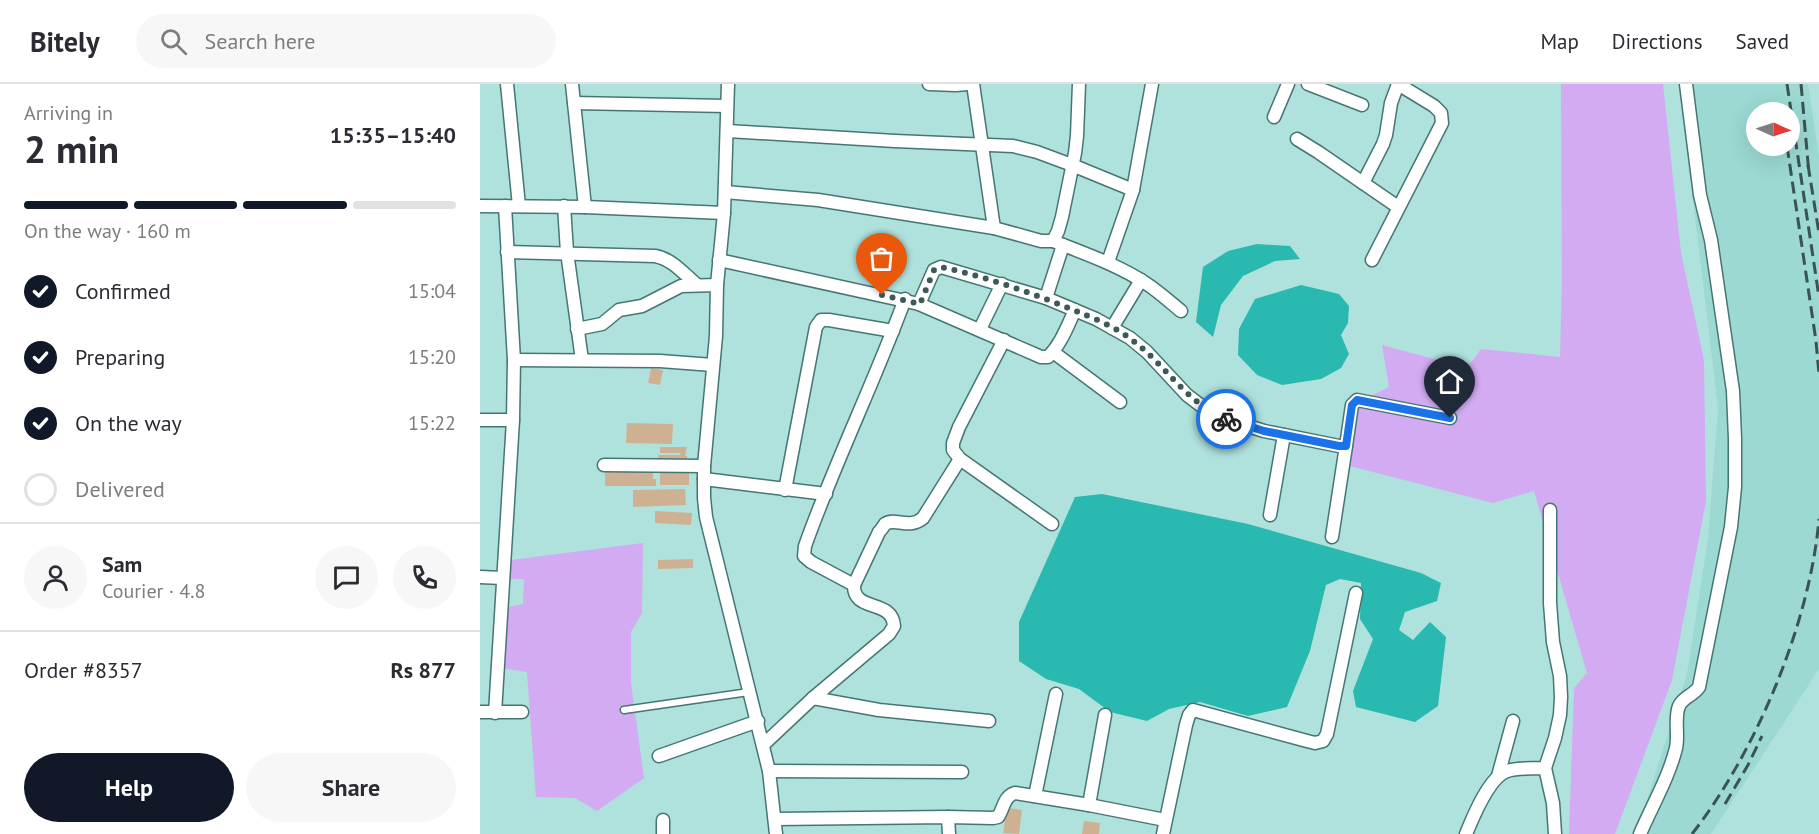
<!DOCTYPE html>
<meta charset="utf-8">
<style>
body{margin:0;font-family:"PT Sans",sans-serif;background:#f7f7f7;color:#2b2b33;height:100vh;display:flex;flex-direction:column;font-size:22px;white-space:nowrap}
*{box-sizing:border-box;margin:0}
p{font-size:20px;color:#7c7c81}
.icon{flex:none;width:33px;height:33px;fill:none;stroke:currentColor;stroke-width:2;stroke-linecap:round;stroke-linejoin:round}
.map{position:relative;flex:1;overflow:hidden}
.drawer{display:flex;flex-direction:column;background:#fff;width:480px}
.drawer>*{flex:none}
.needle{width:39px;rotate:93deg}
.controls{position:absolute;left:1266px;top:18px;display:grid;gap:12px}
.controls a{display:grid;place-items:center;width:54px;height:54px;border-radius:50%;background:#fff;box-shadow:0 6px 24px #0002;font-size:30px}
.pin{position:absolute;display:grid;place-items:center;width:51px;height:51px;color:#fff;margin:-62px -26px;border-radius:50% 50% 50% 0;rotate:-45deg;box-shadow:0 0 6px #0007}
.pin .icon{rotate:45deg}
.courier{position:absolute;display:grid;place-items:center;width:60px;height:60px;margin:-30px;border:4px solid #1a73e8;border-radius:50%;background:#fff;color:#222;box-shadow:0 2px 8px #0007}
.head em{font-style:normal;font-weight:700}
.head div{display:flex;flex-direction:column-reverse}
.head{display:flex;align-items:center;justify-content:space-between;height:102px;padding:0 24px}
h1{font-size:39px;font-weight:700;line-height:45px}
.bar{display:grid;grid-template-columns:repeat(4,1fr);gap:9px 6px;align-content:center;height:72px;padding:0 24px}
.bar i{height:8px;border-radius:4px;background:#e1e1e2}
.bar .selected{background:#111827}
.bar p{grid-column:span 4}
.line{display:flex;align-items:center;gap:15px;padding:0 24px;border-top:2px solid #e1e1e2}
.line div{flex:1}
.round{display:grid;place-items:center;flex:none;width:63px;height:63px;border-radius:32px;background:#f7f7f7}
ol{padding:0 24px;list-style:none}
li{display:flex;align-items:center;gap:18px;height:66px}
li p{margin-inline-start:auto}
li .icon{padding:6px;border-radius:50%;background:#111827;color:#fff;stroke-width:4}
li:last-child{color:#7c7c81}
li i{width:33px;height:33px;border:3px solid #e1e1e2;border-radius:50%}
.cta{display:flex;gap:12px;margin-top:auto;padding:12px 24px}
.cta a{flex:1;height:69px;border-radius:36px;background:#111827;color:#fff;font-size:24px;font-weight:700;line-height:69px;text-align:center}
.cta a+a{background:#f7f7f7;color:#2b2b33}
header{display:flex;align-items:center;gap:36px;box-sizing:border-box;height:84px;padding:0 30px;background:#fff;border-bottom:2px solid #e1e1e2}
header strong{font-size:28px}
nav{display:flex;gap:33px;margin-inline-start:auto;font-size:21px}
.search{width:420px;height:54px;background:#f7f7f7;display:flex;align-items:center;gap:15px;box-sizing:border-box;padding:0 21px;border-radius:33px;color:#7c7c81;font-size:22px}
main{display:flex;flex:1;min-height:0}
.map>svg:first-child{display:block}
.built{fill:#9bd9d2;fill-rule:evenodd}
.green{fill:#d2abf3}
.water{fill:#29b9b0}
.building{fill:#ceb193}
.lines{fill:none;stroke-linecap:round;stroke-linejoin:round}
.service-casing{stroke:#467671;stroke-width:9}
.minor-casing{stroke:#467671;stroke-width:15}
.service{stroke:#fff;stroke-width:6}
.minor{stroke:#fff;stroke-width:12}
.rail{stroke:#395452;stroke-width:3;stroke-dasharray:12 6;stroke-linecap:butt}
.done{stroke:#3e5a58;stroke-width:6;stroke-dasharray:0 10.8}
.route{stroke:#1a73e8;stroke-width:8}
</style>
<header>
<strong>Bitely</strong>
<div class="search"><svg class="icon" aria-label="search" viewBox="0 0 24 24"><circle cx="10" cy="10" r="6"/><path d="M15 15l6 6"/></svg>Search here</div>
<nav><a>Map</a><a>Directions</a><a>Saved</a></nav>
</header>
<main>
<section class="drawer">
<div class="head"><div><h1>2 min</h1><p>Arriving in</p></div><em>15:35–15:40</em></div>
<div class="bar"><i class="selected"></i><i class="selected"></i><i class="selected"></i><i></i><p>On the way · 160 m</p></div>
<ol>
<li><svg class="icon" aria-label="check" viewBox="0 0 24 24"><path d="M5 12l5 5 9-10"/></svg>Confirmed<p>15:04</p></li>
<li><svg class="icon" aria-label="check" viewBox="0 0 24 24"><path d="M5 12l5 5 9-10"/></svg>Preparing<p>15:20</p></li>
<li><svg class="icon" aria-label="check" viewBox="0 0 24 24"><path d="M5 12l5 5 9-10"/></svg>On the way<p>15:22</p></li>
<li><i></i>Delivered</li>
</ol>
<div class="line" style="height:108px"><a class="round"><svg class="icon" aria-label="person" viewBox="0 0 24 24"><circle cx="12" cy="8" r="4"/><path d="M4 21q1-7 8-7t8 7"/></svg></a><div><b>Sam</b><p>Courier · 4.8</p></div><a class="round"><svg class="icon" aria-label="chat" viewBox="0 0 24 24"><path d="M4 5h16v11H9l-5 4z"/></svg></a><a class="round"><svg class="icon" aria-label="phone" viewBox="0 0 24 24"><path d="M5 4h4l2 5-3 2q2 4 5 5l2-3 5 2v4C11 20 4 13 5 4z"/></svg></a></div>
<div class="line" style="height:78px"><div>Order #8357</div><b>Rs 877</b></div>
<div class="cta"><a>Help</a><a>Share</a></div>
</section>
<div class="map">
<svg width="1339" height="750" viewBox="0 0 1339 750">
<rect width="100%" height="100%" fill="#afe2dd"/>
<path class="built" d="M1199 0H1328L1339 72V585L1231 750H1156L1207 590 1228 455 1238 324ZM1276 28H1310V62H1276Z"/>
<g class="green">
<path d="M1081 0H1183L1201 169 1224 276 1226 417 1192 596 1135 750H1089L1094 604 1107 589 1054 407 1013 419 866 381 877 319 909 303 902 261 987 284 1001 265 1080 273 1082 195Z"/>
<path d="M163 459 162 529 151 548V599L164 694 117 727 95 714 56 713 47 588 22 584 25 524 43 520 44 495H28L31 476Z"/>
</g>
<g class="water">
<path d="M777 160 810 162 820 175 795 177 763 192 741 221 733 253 716 238 723 183 748 167Z"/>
<path d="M821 201 859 210 869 222 868 239 861 251 869 270 861 284 841 295 802 301 777 291 758 271 759 245 775 215Z"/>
<path d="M622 410 768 440 941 489 961 499 957 517 925 528 919 546 933 556 950 538 966 553 958 622 935 638 876 623 873 607 893 555 880 535 881 499 860 495 846 501 830 567 807 623 768 632 720 618 689 625 667 637 630 628 599 605 566 595 539 577V538L595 413Z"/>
</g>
<g class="building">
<path d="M171 284 183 286 180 301 168 299Z"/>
<path d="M147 339 193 340 192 360 146 359Z"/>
<path d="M180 363H207L205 372H207V379H179L178 371H200L201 369H180Z"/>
<path d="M180 385 209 386V401H180Z"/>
<path d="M125 386H173V395H176V402H125Z"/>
<path d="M205 405 206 421 153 423V406Z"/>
<path d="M175 427 212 429 211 441 175 439Z"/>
<path d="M213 475V484L178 485V476Z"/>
<path d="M527 724 542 726 539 750 523 749Z"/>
<path d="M604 737 620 739 619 750H602Z"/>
</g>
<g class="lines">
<g class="service-casing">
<path id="service" d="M144 626 269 608"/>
</g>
<g class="minor-casing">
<g id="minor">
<path d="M27 0 39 122"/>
<path d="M92 0 105 123"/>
<path d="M248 0 244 129 237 201 236 252 224 382V414L226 433 289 687 296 750"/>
<path d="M449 0 476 1 487 0"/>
<path d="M493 0 514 144"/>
<path d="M828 0 882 21"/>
<path d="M94 19 247 22"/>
<path d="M794 33 808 0"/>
<path d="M248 47 415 57 533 62 557 68 592 81 653 106"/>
<path d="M817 55 838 68 918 123"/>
<path d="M883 99 903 60 906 51 911 19 918 0"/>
<path d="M245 108 338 116 514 144 561 157H573L578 147 582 133 595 69 597 52 599 0"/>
<path d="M0 122 105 123 244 129"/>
<path d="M84 122 87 168 102 276"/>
<path d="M573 157C606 170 638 181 667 200 679 208 690 218 701 227"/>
<path d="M27 168 175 172C192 175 203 189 216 200"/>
<path d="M239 176 439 220 561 273H568C581 260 587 243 595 226"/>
<path d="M892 176 962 39 961 29 954 22 918 0"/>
<path d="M628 178 653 106 672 0"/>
<path d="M566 214 583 161"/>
<path d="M439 220 454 186 461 183 566 214 616 235 650 254 667 268 707 311 724 324 743 334 784 347 859 362H866L872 321 877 316 970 334"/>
<path d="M632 244 661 196"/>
<path d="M97 245 122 240 139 226 162 222 201 202 237 201"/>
<path d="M500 245 522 200"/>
<path d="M524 256 479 343 473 359V366L480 375 572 440"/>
<path d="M573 268 640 318"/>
<path d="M34 276 180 277 233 281"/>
<path d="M0 336H33"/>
<path d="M124 381 224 382"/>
<path d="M224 395 346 410"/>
<path d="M305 406 336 243 341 236H349L413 247"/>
<path d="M790 431 804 351"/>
<path d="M852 453 866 362"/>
<path d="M0 493 23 494"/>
<path d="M374 501 331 478 324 472 325 462C355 378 394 299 425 215"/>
<path d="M333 614 399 626 509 637"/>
<path d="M0 628H42"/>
<path d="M15 629 33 336 34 276 25 122"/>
<path d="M283 661 333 614 409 550 414 542C412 514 373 529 374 501L399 448C400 448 405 440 405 440 415 433 429 446 443 434L480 375"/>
<path d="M179 672 278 637"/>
<path d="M1065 684 1075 654 1080 631 1081 613 1080 592 1073 558 1070 519V426"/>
<path d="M289 687 482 688"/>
<path d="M1018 692 1033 637"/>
<path d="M555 712 576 610"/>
<path d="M609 721 625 631"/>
<path d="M468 733 469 750"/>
<path d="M295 735 468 733 513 734 518 733C524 724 524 712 535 709L609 721 685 736"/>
<path d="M183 736V750"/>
<path d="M683 750 706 641 709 631 713 626 827 657 835 659 843 657 847 650 876 509"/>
<path d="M986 750C993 733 1009 693 1027 687 1038 683 1053 685 1065 684L1073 719 1075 750"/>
<path d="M1160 750C1172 722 1189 693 1196 664 1199 651 1194 634 1199 622 1203 613 1214 611 1219 603L1251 443 1255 403V355L1253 307 1231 156 1220 111 1206 0"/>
</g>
</g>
<use href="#service" class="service"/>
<use href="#minor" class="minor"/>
<g class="rail">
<path d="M1307 0 1339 213"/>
<path d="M1321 0 1329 90"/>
<path d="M1307 62 1336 257 1339 290"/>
<path d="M1328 81 1339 149"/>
<path d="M1245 720 1268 681 1282 652"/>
<path d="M1212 750C1276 668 1330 539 1339 435"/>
</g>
</g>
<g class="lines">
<path class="done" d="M402 211 440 220 454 186 461 183C507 193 552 209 596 227 615 235 636 243 652 256 687 282 704 317 746 335"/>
<path class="route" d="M746 335 784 347 859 362H866L872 321 877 316 970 334"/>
</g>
</svg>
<div class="controls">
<a><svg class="needle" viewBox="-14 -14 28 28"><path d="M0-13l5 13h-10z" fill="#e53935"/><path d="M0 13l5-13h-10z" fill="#7c7c81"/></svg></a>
</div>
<div class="pin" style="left:402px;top:211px;background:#ea580c"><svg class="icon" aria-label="bag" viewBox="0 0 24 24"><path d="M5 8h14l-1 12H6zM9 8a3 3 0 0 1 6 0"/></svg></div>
<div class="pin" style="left:970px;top:334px;background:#1f2937"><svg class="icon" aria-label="home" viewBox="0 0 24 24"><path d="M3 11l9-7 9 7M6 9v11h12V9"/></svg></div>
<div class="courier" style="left:746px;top:335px"><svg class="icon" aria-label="bike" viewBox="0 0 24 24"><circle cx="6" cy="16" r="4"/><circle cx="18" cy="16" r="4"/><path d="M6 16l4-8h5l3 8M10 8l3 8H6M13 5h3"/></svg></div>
</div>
</main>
